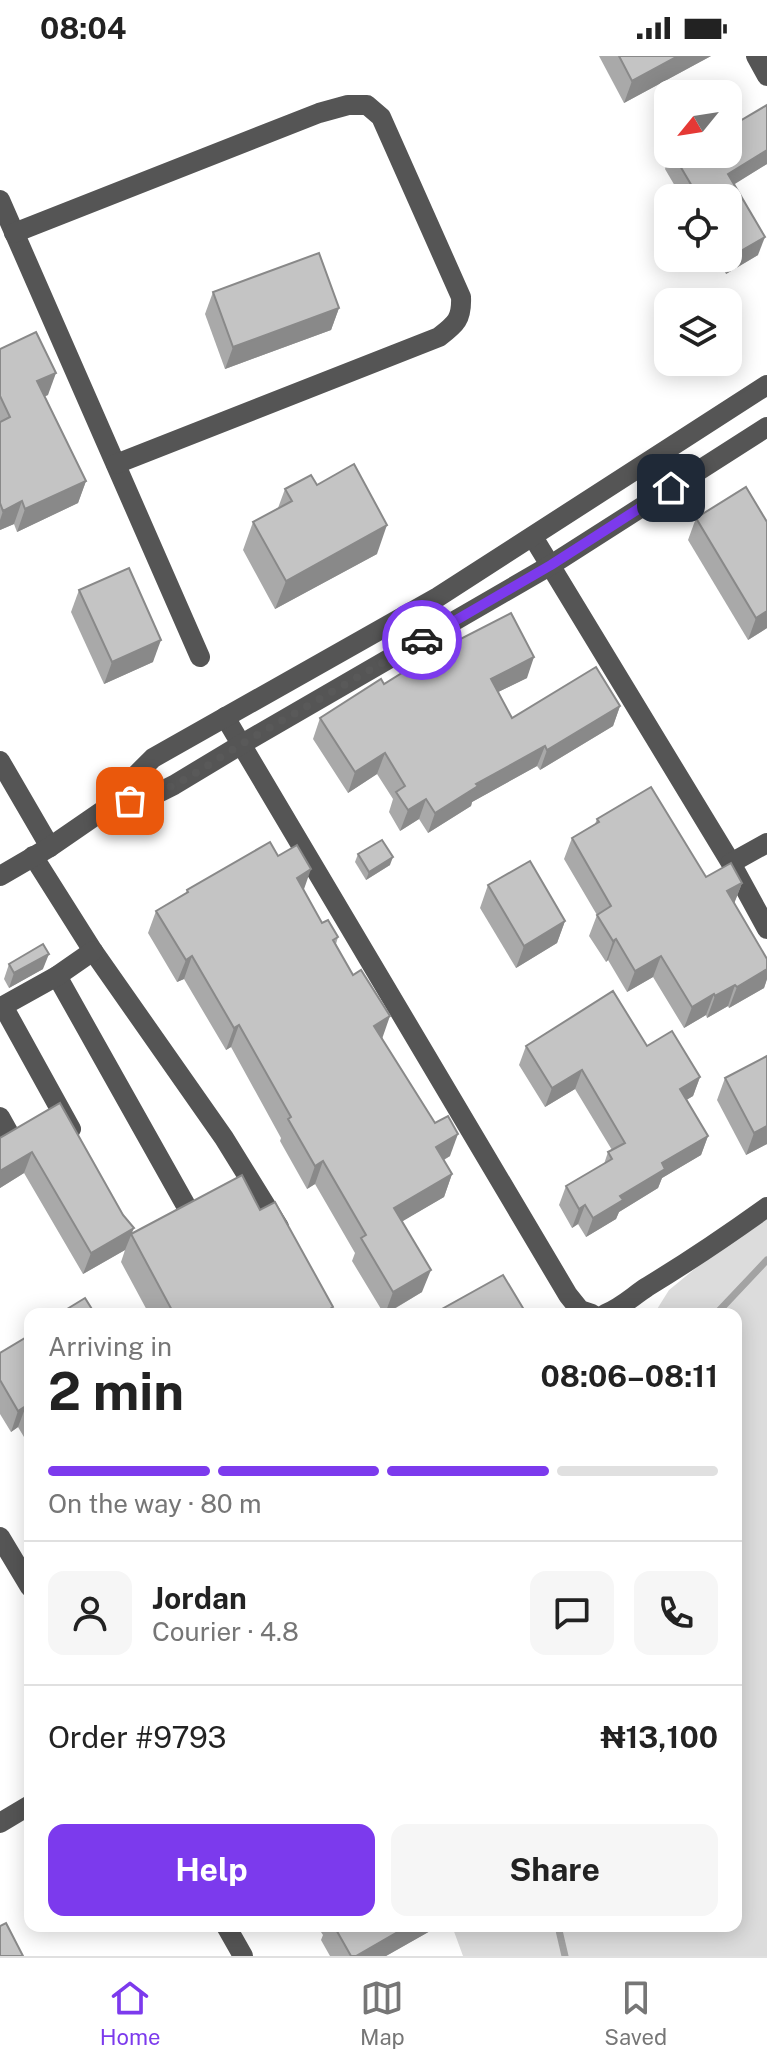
<!DOCTYPE html>
<meta charset="utf-8">
<style>
body{margin:0;font-family:"Public Sans",sans-serif;background:#f6f6f6;color:#222;height:100vh;display:flex;flex-direction:column;font-size:30px;white-space:nowrap}
*{box-sizing:border-box;margin:0}
p{font-size:26px;color:#767676}
.icon{flex:none;width:44px;height:44px;fill:none;stroke:currentColor;stroke-width:2;stroke-linecap:round;stroke-linejoin:round}
.map{position:relative;flex:1;overflow:hidden}
.details{position:absolute;left:24px;top:1252px;width:718px;height:624px;display:flex;flex-direction:column;background:#fff;border-radius:16px;box-shadow:0 4px 20px #0003}
.details>*{flex:none}
.needle{width:52px;rotate:240deg}
.fabs{position:absolute;left:654px;top:24px;display:grid;gap:16px}
.fabs a{display:grid;place-items:center;width:88px;height:88px;border-radius:16px;background:#fff;box-shadow:0 4px 20px #0003;font-size:40px}
.pin{position:absolute;display:grid;place-items:center;width:68px;height:68px;color:#fff;margin:-34px;border-radius:16px;box-shadow:0 4px 12px #0006}
.courier{position:absolute;display:grid;place-items:center;width:80px;height:80px;margin:-40px;border:6px solid #7c3aed;border-radius:50%;background:#fff;color:#222;box-shadow:0 2px 10px #0007}
.overview em{font-style:normal;font-weight:700}
.overview div{display:flex;flex-direction:column-reverse}
.overview{display:flex;align-items:center;justify-content:space-between;height:136px;padding:0 24px}
h1{font-size:52px;font-weight:700;line-height:60px}
.bar{display:grid;grid-template-columns:repeat(4,1fr);gap:12px 8px;align-content:center;height:96px;padding:0 24px}
.bar i{height:10px;border-radius:6px;background:#e0e0e0}
.bar .on{background:#7c3aed}
.bar p{grid-column:span 4}
.line{display:flex;align-items:center;gap:20px;padding:0 24px;border-top:2px solid #e0e0e0}
.line div{flex:1}
.round{display:grid;place-items:center;flex:none;width:84px;height:84px;border-radius:16px;background:#f6f6f6}
.cta{display:flex;gap:16px;margin-top:auto;padding:16px 24px}
.cta a{flex:1;height:92px;border-radius:16px;background:#7c3aed;color:#fff;font-size:32px;font-weight:700;line-height:92px;text-align:center}
.cta a+a{background:#f6f6f6;color:#222}
.status{display:flex;justify-content:space-between;align-items:center;height:56px;padding:0 40px;background:#fff;direction:ltr}
.status svg{height:22px;fill:currentColor}
.tab-bar{display:flex;justify-content:space-around;align-items:center;height:112px;border-top:2px solid #e0e0e0;background:#fff;font-size:22px;color:#767676}
.tab-bar a{display:grid;justify-items:center;gap:4px}
.tab-bar .on{color:#7c3aed}
.map>svg:first-child{display:block}
.green{fill:#dcdcdc}
.lines{fill:none;stroke-linecap:round;stroke-linejoin:round}
.stream{stroke:#a3a3a3;stroke-width:7}
.minor{stroke:#555;stroke-width:20}
.wall{fill:#a9a9a9}
.shaded-wall{fill:#898989}
.building{fill:#c4c4c4;stroke:#898989;stroke-width:2}
.done{stroke:#595959;stroke-width:8;stroke-dasharray:0 14.4}
.route{stroke:#7c3aed;stroke-width:10}
</style>
<div class="status"><b>08:04</b><svg viewBox="0 0 49 12"><path d="M0 12V9h3v3zM5 12V6h3v6zM10 12V3h3v9zM15 12V0h3v12zM26 1h20v11H26zM47 4h2v5h-2z"/></svg></div>
<div class="map">
<svg width="767" height="1900" viewBox="0 0 767 1900">
<rect width="100%" height="100%" fill="#fff"/>
<path class="green" d="M767 1154V1900H463L452 1870H736V1258H654L669 1234Z"/>
<g class="lines">
<g class="stream">
<path d="M716 1258 767 1204"/>
<path d="M558 1870 565 1900"/>
</g>
<g class="minor">
<path d="M756 0 767 20"/>
<path d="M0 144 200 601"/>
<path d="M14 177 319 57 348 49H367L381 61 461 241C462 263 456 268 439 281L116 408"/>
<path d="M533 481 731 807 767 873"/>
<path d="M225 661 568 1239 580 1254 592 1258"/>
<path d="M0 705 50 791"/>
<path d="M111 749 150 741 174 729 242 688 551 509 767 371"/>
<path d="M33 800 93 895 224 1082 279 1171"/>
<path d="M731 807 767 787"/>
<path d="M0 820 50 791 111 749 134 721 153 702 438 541 767 329"/>
<path d="M57 920 189 1155"/>
<path d="M0 1061 10 1079"/>
<path d="M71 1073 3 950 57 920 93 895"/>
<path d="M605 1258C621 1252 633 1240 647 1231 688 1206 728 1179 767 1151"/>
<path d="M0 1481 30 1531"/>
<path d="M0 1767 30 1749"/>
<path d="M226 1870 243 1900"/>
</g>
</g>
<g class="wall">
<path d="M599 0H711L624 47Z"/>
<path d="M767 49V108L734 128 758 199 726 218 717 202H728V142H682L665 113 670 98H728Z"/>
<path d="M213 236 339 252 331 274 225 313 205 258Z"/>
<path d="M0 293 48 339 45 340 86 425 78 447 17 476 14 468 0 474Z"/>
<path d="M317 429 377 498 275 553 243 494 253 466 278 452 285 433Z"/>
<path d="M696 462 767 572 748 584 688 484Z"/>
<path d="M79 534 153 606 104 628 71 556Z"/>
<path d="M447 590 527 622 498 636 512 662 620 650 613 670 540 714 537 710 472 746 471 750 428 777 419 763 400 775 389 756 393 743 377 718 348 737 313 683 320 662 384 628 415 609 418 600Z"/>
<path d="M597 763 706 821 742 827 734 847 767 903V923L764 932 729 952 728 950 707 962 706 959 684 972 653 921 627 936 608 904 606 906 589 880 597 859 564 803 572 782 595 768Z"/>
<path d="M358 798 390 809 366 824 355 806Z"/>
<path d="M278 800 304 834 322 867 338 881 336 888 382 982 450 1100 444 1104 452 1118 444 1141 402 1165 422 1236 386 1258H384L352 1205 355 1197 315 1128 307 1133 280 1085 281 1082 231 991 226 994 184 923 177 926 148 877 156 855 186 837 187 834Z"/>
<path d="M488 829 565 865 557 887 516 912 480 852Z"/>
<path d="M9 908 43 913 9 932 4 923Z"/>
<path d="M526 990H647L700 1021 693 1040 686 1044 708 1080 701 1099 662 1122 658 1132 619 1156 616 1163 586 1181 578 1168 572 1172 559 1149 566 1130 604 1108 608 1096 612 1094 575 1033 545 1051 519 1009Z"/>
<path d="M725 1022 767 1088 746 1099 717 1044Z"/>
<path d="M60 1047 132 1177 260 1154 330 1258H149L121 1206 125 1194 83 1218 24 1117 0 1132V1082Z"/>
<path d="M30 1279V1391L18 1371 11 1376 0 1358V1297Z"/>
<path d="M317 1870H439L386 1900H330L321 1884 323 1879Z"/>
</g>
<g class="shaded-wall">
<path d="M678 0H711L624 47 632 25Z"/>
<path d="M767 94V108L722 136 728 118Z"/>
<path d="M765 181 758 199 726 218 732 200Z"/>
<path d="M339 252 331 274 225 313 233 291Z"/>
<path d="M56 317 48 339 29 347 37 325Z"/>
<path d="M86 425 78 447 17 476 25 453Z"/>
<path d="M22 445 14 468 0 474V464L3 455Z"/>
<path d="M387 469 377 498 275 553 286 525Z"/>
<path d="M767 555V572L748 584 756 562Z"/>
<path d="M161 584 153 606 104 628 112 606Z"/>
<path d="M534 601 527 622 484 643 491 623Z"/>
<path d="M620 650 613 670 540 714 547 694Z"/>
<path d="M545 690 537 710 472 746 471 750 428 777 435 757 476 728Z"/>
<path d="M385 697 377 718 348 737 355 716Z"/>
<path d="M426 743 419 763 400 775 408 754Z"/>
<path d="M393 801 390 809 366 824 369 816Z"/>
<path d="M311 813 303 836 297 822Z"/>
<path d="M742 827 734 848 727 835Z"/>
<path d="M565 865 557 887 516 912 524 890Z"/>
<path d="M616 883 608 904 606 906 613 885Z"/>
<path d="M49 898 43 913 9 932 14 917Z"/>
<path d="M192 900 184 923 177 926 186 904Z"/>
<path d="M661 900 653 921 627 936 635 915Z"/>
<path d="M767 913V923L764 932 729 952 737 931Z"/>
<path d="M735 929 728 950 707 962 715 940Z"/>
<path d="M714 938 706 959 684 972 692 951Z"/>
<path d="M390 960 382 983 374 970Z"/>
<path d="M239 969 231 991 226 994 234 972Z"/>
<path d="M582 1014 575 1033 545 1051 552 1032Z"/>
<path d="M700 1021 693 1040 673 1052 680 1033Z"/>
<path d="M767 1070V1088L746 1099 754 1077Z"/>
<path d="M458 1078 450 1100 427 1113 436 1091Z"/>
<path d="M708 1080 701 1099 662 1122 658 1132 619 1156 616 1163 586 1181 593 1162 662 1107Z"/>
<path d="M32 1096 24 1117 0 1132V1115Z"/>
<path d="M323 1105 315 1128 307 1133 315 1110Z"/>
<path d="M452 1118 444 1141 386 1175 394 1152Z"/>
<path d="M585 1149 578 1168 572 1172 579 1153Z"/>
<path d="M134 1172 125 1194 83 1218 91 1197Z"/>
<path d="M431 1214 422 1236 385 1258 393 1236Z"/>
<path d="M333 1251 330 1258H321Z"/>
<path d="M26 1350 18 1371 11 1376 18 1355Z"/>
<path d="M408 1870H439L386 1900H356Z"/>
</g>
<g class="building">
<path d="M619 0H678L632 25Z"/>
<path d="M767 49V94L728 118 765 181 732 200 728 192V142H699L673 98H728V72Z"/>
<path d="M319 197 339 252 233 291 213 236Z"/>
<path d="M36 276 56 317 37 325 86 425 25 453 22 445 3 455 0 447V366L10 361 0 340V293Z"/>
<path d="M354 408 387 469 286 525 253 466 292 445 285 433 311 419 317 429Z"/>
<path d="M746 431 767 466V555L756 562 696 462Z"/>
<path d="M129 512 161 584 112 606 79 534Z"/>
<path d="M511 557 534 601 491 623 512 662 596 611 620 650 547 694 545 690 476 728 478 730 435 757 426 743 408 754 396 736 405 730 385 697 355 716 320 662 381 623 384 628 421 605 418 600 444 585 447 590Z"/>
<path d="M651 731 706 821 731 807 742 827 727 835 767 903V913L737 931 735 929 715 940 714 938 692 951 661 900 635 915 616 883 613 885 597 859 611 850 572 782 599 766 597 763Z"/>
<path d="M382 784 393 801 369 816 358 798Z"/>
<path d="M270 786 278 800 297 789 311 813 297 822 322 867 328 864 338 881 333 884 353 919 361 914 390 960 374 970 435 1067 448 1060 458 1078 436 1091 452 1118 394 1152 431 1214 393 1236 361 1182 366 1179 323 1105 315 1110 288 1063 291 1061 239 969 234 972 192 900 186 904 156 855 188 836 187 834Z"/>
<path d="M530 805 565 865 524 890 488 829Z"/>
<path d="M43 888 49 898 14 917 9 908Z"/>
<path d="M613 935 647 990 672 975 700 1021 680 1033 708 1080 662 1107 665 1113 620 1140 623 1144 593 1162 585 1149 579 1153 566 1130 612 1103 608 1096 625 1087 582 1014 552 1032 526 990Z"/>
<path d="M767 1000V1070L754 1077 725 1022Z"/>
<path d="M60 1047 123 1159 134 1172 91 1197 32 1096 0 1115V1082Z"/>
<path d="M242 1119 260 1154 275 1146 333 1251 322 1258H174L131 1178Z"/>
<path d="M503 1219 526 1257 524 1258H433Z"/>
<path d="M85 1242 95 1258H59Z"/>
<path d="M30 1279V1357L26 1350 18 1355 0 1324V1297Z"/>
<path d="M6 1867 23 1900H0V1870Z"/>
<path d="M334 1870H408L356 1900H351Z"/>
</g>
<g class="lines">
<path class="done" d="M130 745C173 736 208 708 245 686 304 652 363 618 422 584"/>
<path class="route" d="M422 584 551 509 671 432"/>
</g>
</svg>
<div class="fabs">
<a><svg class="needle" viewBox="-14 -14 28 28"><path d="M0-13l5 13h-10z" fill="#e53935"/><path d="M0 13l5-13h-10z" fill="#767676"/></svg></a>
<a><svg class="icon" aria-label="locate" viewBox="0 0 24 24"><circle cx="12" cy="12" r="6"/><path d="M12 2v4M12 18v4M2 12h4M18 12h4"/></svg></a>
<a><svg class="icon" aria-label="layers" viewBox="0 0 24 24"><path d="M12 4l9 5-9 5-9-5zM3 14l9 5 9-5"/></svg></a>
</div>
<div class="pin" style="left:130px;top:745px;background:#ea580c"><svg class="icon" aria-label="bag" viewBox="0 0 24 24"><path d="M5 8h14l-1 12H6zM9 8a3 3 0 0 1 6 0"/></svg></div>
<div class="pin" style="left:671px;top:432px;background:#1f2937"><svg class="icon" aria-label="home" viewBox="0 0 24 24"><path d="M3 11l9-7 9 7M6 9v11h12V9"/></svg></div>
<div class="courier" style="left:422px;top:584px"><svg class="icon" aria-label="car" viewBox="0 0 24 24"><path d="M5 17H2v-5l4-1 3-4h7l3 4 3 1v5h-3M9 17h6M6 11h13"/><circle cx="7" cy="17" r="2"/><circle cx="17" cy="17" r="2"/></svg></div>
<section class="details">
<div class="overview"><div><h1>2 min</h1><p>Arriving in</p></div><em>08:06–08:11</em></div>
<div class="bar"><i class="on"></i><i class="on"></i><i class="on"></i><i></i><p>On the way · 80 m</p></div>
<div class="line" style="height:144px"><a class="round"><svg class="icon" aria-label="person" viewBox="0 0 24 24"><circle cx="12" cy="8" r="4"/><path d="M4 21q1-7 8-7t8 7"/></svg></a><div><b>Jordan</b><p>Courier · 4.8</p></div><a class="round"><svg class="icon" aria-label="chat" viewBox="0 0 24 24"><path d="M4 5h16v11H9l-5 4z"/></svg></a><a class="round"><svg class="icon" aria-label="phone" viewBox="0 0 24 24"><path d="M5 4h4l2 5-3 2q2 4 5 5l2-3 5 2v4C11 20 4 13 5 4z"/></svg></a></div>
<div class="line" style="height:104px"><div>Order #9793</div><b>₦13,100</b></div>
<div class="cta"><a>Help</a><a>Share</a></div>
</section>
</div>
<nav class="tab-bar">
<a class="on"><svg class="icon" aria-label="home" viewBox="0 0 24 24"><path d="M3 11l9-7 9 7M6 9v11h12V9"/></svg>Home</a>
<a><svg class="icon" aria-label="map" viewBox="0 0 24 24"><path d="M3 6l6-2 6 2 6-2v14l-6 2-6-2-6 2zM9 4v14M15 6v14"/></svg>Map</a>
<a><svg class="icon" aria-label="saved" viewBox="0 0 24 24"><path d="M7 4h10v16l-5-4-5 4z"/></svg>Saved</a>
</nav>
